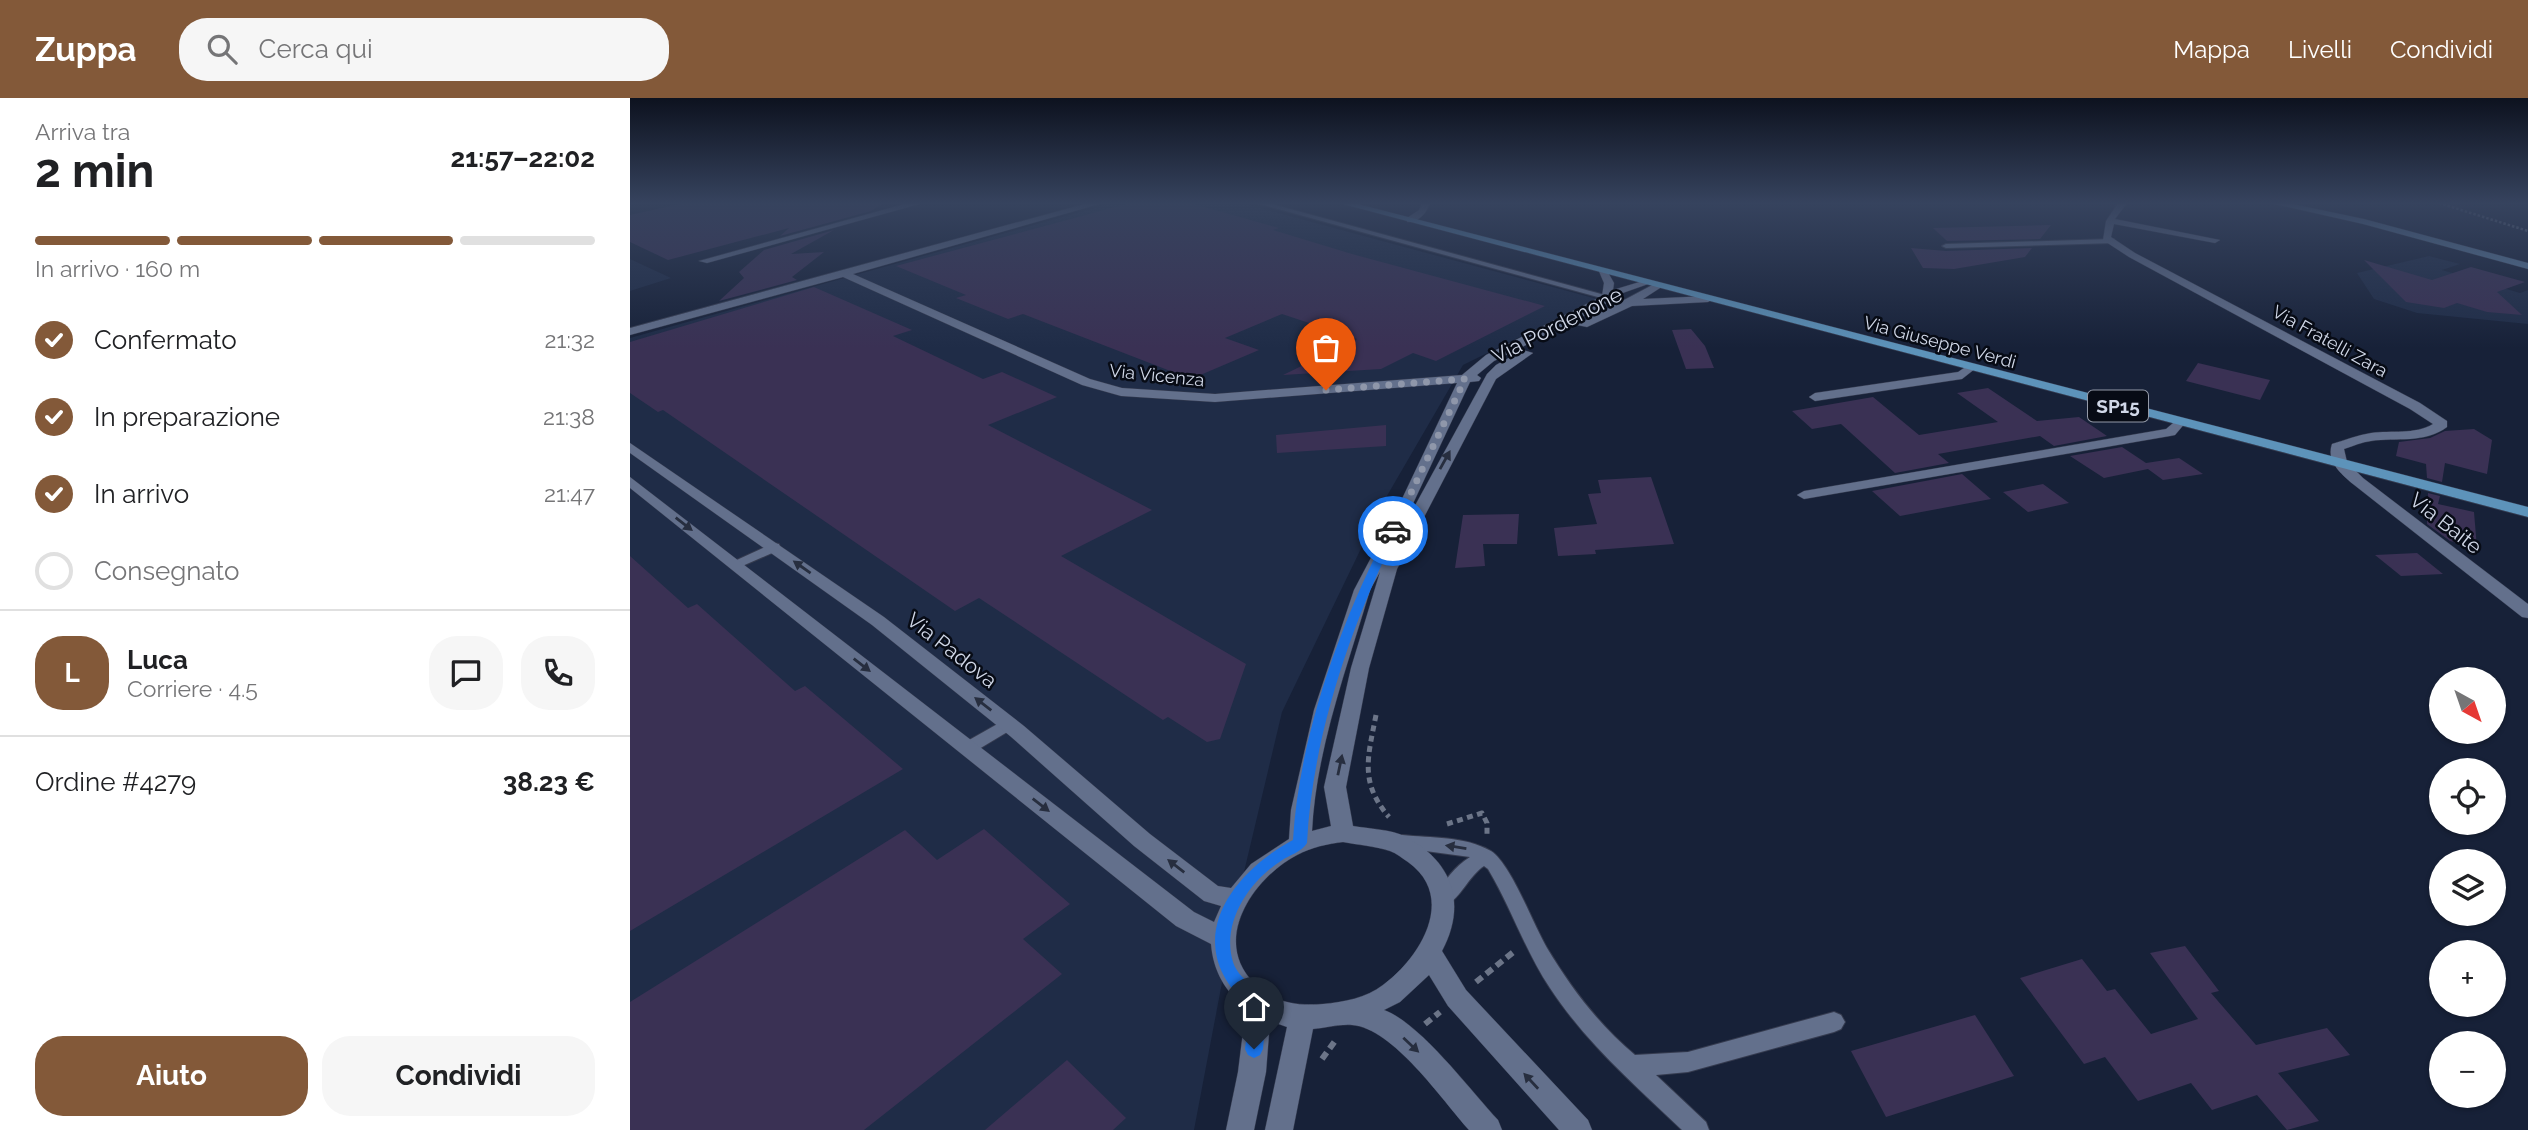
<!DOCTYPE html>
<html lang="it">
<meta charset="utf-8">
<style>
body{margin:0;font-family:Raleway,sans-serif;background:#f6f6f6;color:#202124;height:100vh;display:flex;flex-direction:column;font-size:26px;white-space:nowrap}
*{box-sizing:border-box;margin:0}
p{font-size:23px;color:#757577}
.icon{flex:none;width:38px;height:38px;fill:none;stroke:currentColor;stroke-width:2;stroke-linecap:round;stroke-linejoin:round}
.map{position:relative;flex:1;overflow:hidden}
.panel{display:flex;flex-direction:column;background:#fff;width:630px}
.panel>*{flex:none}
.needle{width:46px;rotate:140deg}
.buttons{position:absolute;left:1799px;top:569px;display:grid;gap:14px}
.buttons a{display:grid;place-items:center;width:77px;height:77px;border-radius:50%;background:#fff;box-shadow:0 2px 5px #0004;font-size:35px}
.pin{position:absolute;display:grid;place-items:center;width:60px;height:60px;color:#fff;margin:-72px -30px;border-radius:50% 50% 50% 0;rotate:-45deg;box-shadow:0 0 7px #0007}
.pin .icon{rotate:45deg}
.courier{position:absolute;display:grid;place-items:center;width:70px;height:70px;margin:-35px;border:5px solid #1a73e8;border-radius:50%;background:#fff;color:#222;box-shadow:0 2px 9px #0007}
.head em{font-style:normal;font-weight:700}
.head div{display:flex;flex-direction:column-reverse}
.head{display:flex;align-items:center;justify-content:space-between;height:119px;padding:0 35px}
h1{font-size:46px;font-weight:700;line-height:52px}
.bar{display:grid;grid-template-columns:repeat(4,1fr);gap:10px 7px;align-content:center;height:84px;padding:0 35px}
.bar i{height:9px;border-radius:5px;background:#e0e0e0}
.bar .active{background:#835939}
.bar p{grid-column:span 4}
.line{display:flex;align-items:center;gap:18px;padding:0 35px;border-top:2px solid #e0e0e0}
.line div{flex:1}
.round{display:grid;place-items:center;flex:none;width:74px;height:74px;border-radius:28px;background:#f6f6f6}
ol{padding:0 35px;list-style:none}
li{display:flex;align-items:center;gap:21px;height:77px}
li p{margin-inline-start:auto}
li .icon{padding:7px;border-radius:50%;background:#835939;color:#fff;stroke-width:4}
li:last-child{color:#757577}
li i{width:38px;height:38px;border:4px solid #e0e0e0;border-radius:50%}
.primary-button{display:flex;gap:14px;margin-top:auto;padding:14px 35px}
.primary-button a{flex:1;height:80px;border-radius:28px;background:#835939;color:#fff;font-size:28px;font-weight:700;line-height:80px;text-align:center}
.primary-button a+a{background:#f6f6f6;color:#202124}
header{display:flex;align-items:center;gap:42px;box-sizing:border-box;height:98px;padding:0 35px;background:#835939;color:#fff}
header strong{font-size:33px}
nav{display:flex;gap:38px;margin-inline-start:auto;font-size:24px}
.search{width:490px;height:63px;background:#f6f6f6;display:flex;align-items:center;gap:18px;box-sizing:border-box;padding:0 24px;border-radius:28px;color:#757577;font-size:26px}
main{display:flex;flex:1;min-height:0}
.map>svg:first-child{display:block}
.built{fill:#1f2c47}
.building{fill:#3a3154}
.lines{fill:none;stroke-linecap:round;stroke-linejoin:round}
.lane-casing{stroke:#353b4f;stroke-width:2}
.street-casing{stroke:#353b4f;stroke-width:1}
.secondary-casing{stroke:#353b4f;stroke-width:1}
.primary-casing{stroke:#353b4f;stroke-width:1}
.path-far2{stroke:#6c7588;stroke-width:2.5;stroke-dasharray:2.5 2;stroke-linecap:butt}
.path-far1{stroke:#6c7588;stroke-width:5;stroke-dasharray:6 4.5;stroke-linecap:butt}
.path{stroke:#6c7588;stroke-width:6;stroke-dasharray:8 5;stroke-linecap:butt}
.lane{fill:#63708c;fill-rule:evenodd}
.street{fill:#63708c;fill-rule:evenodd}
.secondary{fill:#6082a3;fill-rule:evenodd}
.primary{fill:#5d93ba;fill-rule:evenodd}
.oneway{fill:#272e3f}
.route{fill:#1a73e8}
.done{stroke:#8f97aa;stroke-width:7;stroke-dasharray:0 12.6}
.labels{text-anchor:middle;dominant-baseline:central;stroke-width:5;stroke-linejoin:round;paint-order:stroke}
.far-street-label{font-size:18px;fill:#d0d7e7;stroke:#070b15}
.shield{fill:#070b15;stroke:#949aa8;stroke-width:2}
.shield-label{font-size:19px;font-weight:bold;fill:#d0d7e7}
.street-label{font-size:21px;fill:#d0d7e7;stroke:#070b15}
</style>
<header>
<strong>Zuppa</strong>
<div class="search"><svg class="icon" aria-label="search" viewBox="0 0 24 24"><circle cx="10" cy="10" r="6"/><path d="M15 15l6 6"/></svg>Cerca qui</div>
<nav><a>Mappa</a><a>Livelli</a><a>Condividi</a></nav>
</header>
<main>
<section class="panel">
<div class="head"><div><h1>2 min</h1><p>Arriva tra</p></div><em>21:57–22:02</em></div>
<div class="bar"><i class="active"></i><i class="active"></i><i class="active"></i><i></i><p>In arrivo · 160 m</p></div>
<ol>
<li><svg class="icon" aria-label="check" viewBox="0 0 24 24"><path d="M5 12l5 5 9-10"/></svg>Confermato<p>21:32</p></li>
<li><svg class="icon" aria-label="check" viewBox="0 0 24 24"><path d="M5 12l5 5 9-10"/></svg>In preparazione<p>21:38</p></li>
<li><svg class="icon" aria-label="check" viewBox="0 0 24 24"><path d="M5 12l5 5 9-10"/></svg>In arrivo<p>21:47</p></li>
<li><i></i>Consegnato</li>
</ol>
<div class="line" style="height:126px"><b class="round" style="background:#835939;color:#fff">L</b><div><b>Luca</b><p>Corriere · 4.5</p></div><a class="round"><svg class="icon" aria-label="chat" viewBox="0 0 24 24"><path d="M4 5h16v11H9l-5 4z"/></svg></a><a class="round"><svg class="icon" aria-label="phone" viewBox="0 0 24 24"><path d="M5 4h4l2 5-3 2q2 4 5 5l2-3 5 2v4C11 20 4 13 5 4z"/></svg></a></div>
<div class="line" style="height:91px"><div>Ordine #4279</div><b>38.23 €</b></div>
<div class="primary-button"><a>Aiuto</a><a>Condividi</a></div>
</section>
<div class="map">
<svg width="1898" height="1032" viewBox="0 0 1898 1032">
<rect width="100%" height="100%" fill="#172138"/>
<g class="built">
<path d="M483 105H611L967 201 833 267 754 403 652 614 609 795 564 1032H0V240Z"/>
<path d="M1799 158 1830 166 1812 172 1890 195 1898 192V226L1787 215 1744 201 1727 175Z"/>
<path d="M0 161 41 180 0 193Z"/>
</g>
<g class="building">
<path d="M54 105H254L241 113 150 138 159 130 38 162 0 144V117Z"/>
<path d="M500 105H560L649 130 643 132 722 156 915 208 806 263 783 255 751 271 653 277 727 241 652 216 595 240 629 252 561 281 393 216 378 221 326 200 336 197 266 168Z"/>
<path d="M1421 127 1410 141 1317 143 1303 130Z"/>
<path d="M204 132 161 156 194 154 162 179 167 182 89 203 114 180 109 174 134 152Z"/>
<path d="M1281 150 1316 153 1402 150 1395 159 1324 171 1293 170Z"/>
<path d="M1734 162 1802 182 1841 169 1895 184 1867 194 1892 217 1857 214 1827 205 1814 210 1776 204Z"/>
<path d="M184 189 282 232 263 238 353 281 372 274 427 299 358 327 522 412 431 458 616 566 590 641 577 644 538 619 533 622 349 500 325 513 33 312 28 314 0 295V244Z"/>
<path d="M1061 231 1075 248 1084 270 1056 271 1042 232Z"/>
<path d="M1568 265 1640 282 1630 302 1556 283Z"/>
<path d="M1358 290 1407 323 1449 319 1477 338 1424 348 1410 338 1308 356 1319 365 1265 375 1211 326 1182 331 1162 313 1243 299 1289 337 1368 324 1327 295Z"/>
<path d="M756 327V348L647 355 646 337Z"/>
<path d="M1844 331 1862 342 1857 376 1815 365 1812 384 1797 380 1796 366 1766 358 1769 344 1800 340 1815 333Z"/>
<path d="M1492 349 1516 365 1549 360 1573 376 1533 382 1518 371 1474 380 1440 358Z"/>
<path d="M1332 376 1361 401 1270 418 1242 393Z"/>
<path d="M1021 379 1044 446 965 452 966 456 928 458 924 430 967 426 958 396 971 395 968 382Z"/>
<path d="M1413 386 1439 405 1398 414 1373 394Z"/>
<path d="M1798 395 1810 398 1808 406 1844 414 1847 450 1820 443 1797 426Z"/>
<path d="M889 416 887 446H853L855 468 825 470 833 417Z"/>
<path d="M1787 455 1813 476 1771 478 1745 457Z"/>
<path d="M0 458 58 510 67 506 165 593 175 588 273 671 0 833Z"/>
<path d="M354 731 440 806 393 841 432 876 234 1032H0V904L275 732 307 762Z"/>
<path d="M1555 848 1589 893 1581 895 1626 947 1697 930 1720 957 1648 975 1689 1023 1657 1032 1627 997 1582 1012 1561 985 1508 1003 1475 959 1454 966 1390 880 1452 861 1477 893 1485 891 1521 936 1568 921 1520 855Z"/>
<path d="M1345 917 1384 978 1256 1019 1221 953Z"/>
<path d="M437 962 496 1020 483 1032H355Z"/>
</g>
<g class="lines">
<g class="lane-casing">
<g id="lane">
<path d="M626 105H638L1004 205 997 207Z"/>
<path d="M1481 141H1484V145L1316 150 1312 148 1316 146Z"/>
<path d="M144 445 149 446 150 449 149 452 110 469 105 470 98 466Z"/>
<path d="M378 620 384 622 386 626 384 630 344 654H332L330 650 332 646Z"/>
<path d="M772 737C801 740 835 738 861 753 881 766 903 826 917 850 941 890 969 927 1005 957L1058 954 1204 914 1211 917 1215 924 1211 931 1204 934 1058 974 1026 977 1076 1024 1079 1032H1052C1005 987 956 945 920 890 895 853 881 809 858 771L854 768C840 777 829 801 819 805 814 808 813 806 808 805L806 799C813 784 825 768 840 759L766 749 763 744 766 739Z"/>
</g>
</g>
<g class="street-casing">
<g id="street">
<path d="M278 105H293L77 165 69 163Z"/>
<path d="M458 105H473L223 176 460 281 492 290 585 296 832 277 856 257 972 198 974 185 968 171H976L984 185 983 192 1016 182 1021 185 987 197 970 210 864 263 847 277 851 280 849 283 840 284 764 446 857 276 866 267 893 252 903 255 866 281 767 471 739 570 716 689 723 728C739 731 761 731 776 739 823 764 837 806 812 853L836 892 958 1022 962 1032H929L818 908 799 877 770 904 754 912C790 925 840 992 868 1022L872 1032H839C812 1002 763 930 722 927 710 926 695 930 683 931L663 1032H635L657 929 640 923 636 974 624 1032H596L608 974 616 910C595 894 583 872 581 846L546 828 0 390V379L564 814 584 824 591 808 574 803 504 748 380 638 242 527 0 355V345L254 519 394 628 520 736 588 788 601 790 621 766 659 741 661 712 684 612 724 492 771 403 827 285 585 304 491 298 452 287 213 179 0 237V230ZM750 474 721 570 694 689 701 728 682 733C686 651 717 570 740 492ZM713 744C728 747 745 748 760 753 766 755 772 760 778 764 827 799 791 859 753 887 736 900 714 904 693 906 667 908 644 905 625 886 580 843 623 780 667 757 682 749 697 746 713 744Z"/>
<path d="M792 105H800C797 115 788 125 777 124V120L789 112Z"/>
<path d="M1488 105H1497L1485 121 1590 142 1585 145 1484 126 1481 139 1505 155 1790 305 1817 323V329C1794 346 1767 339 1741 343 1732 344 1723 348 1714 351L1717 364 1733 380 1898 506V520L1892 519 1723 386C1711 376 1696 363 1702 346 1715 342 1728 337 1741 335 1762 332 1784 337 1803 326L1780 311 1499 159 1473 142 1476 123Z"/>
<path d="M1026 185 1031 188 1030 190 1013 201 1078 198 1083 201 1078 204 1002 208 957 229 947 227Z"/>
<path d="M1340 266 1346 270 1332 281 1185 303 1179 299 1185 295 1328 274Z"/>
<path d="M1549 320 1556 324 1545 337 1540 338 1174 401 1167 397 1174 393 1536 331Z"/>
</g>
</g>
<g class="secondary-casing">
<path id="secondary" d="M1640 105H1658L1734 121 1898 165V171L1733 126Z"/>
</g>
<g class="primary-casing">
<path id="primary" d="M709 105H724L1898 409V419Z"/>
</g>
<path class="path-far2" d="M1809 105 1898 133"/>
<g class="path-far1">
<path d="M746 617C738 659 729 684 759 719"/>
<path d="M817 726 852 715 857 725V739"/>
</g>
<g class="path">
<path d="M846 884 886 852"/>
<path d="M795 926 810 914"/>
<path d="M692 961 705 943"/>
</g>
<use href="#lane" class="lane"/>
<use href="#street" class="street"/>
<use href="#secondary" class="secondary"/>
<use href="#primary" class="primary"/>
</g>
<defs><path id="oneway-solid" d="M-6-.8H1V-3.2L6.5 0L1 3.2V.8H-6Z" transform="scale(1.75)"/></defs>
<g class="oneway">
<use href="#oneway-solid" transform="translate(815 362) rotate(-61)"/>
<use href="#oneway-solid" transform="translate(54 426) rotate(38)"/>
<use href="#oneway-solid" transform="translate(172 469) rotate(-145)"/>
<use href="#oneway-solid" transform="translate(232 567) rotate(38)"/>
<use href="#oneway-solid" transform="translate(353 606) rotate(-142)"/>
<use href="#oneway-solid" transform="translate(710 667) rotate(-78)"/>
<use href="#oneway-solid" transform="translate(411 707) rotate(38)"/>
<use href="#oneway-solid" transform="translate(826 749) rotate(-171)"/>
<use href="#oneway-solid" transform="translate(546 768) rotate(-142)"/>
<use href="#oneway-solid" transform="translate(781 947) rotate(43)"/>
<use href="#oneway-solid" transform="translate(901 983) rotate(-133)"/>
</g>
<linearGradient id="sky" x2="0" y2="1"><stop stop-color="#0d121f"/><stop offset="0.42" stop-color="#36435e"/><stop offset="1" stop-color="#36435e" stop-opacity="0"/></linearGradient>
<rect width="1898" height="250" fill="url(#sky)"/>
<path class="route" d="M763 430 768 433C721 525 682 641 677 745 672 754 659 757 651 763 619 783 591 825 603 864 609 883 630 889 637 906L633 951 630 957 624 960 618 957 615 951 620 909C550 849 596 778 663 742 669 639 711 523 758 433Z"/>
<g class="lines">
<path class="done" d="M696 292 835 281 763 433"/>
</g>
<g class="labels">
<g class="far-street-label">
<text transform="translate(1700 243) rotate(29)">Via Fratelli Zara</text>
<text transform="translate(1310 244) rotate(15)">Via Giuseppe Verdi</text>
<text transform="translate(527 277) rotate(6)">Via Vicenza</text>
</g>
<rect class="shield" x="1458" y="292.5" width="60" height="31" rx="5"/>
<g class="shield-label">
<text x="1488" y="308">SP15</text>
</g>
<g class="street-label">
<text transform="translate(927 227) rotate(-27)">Via Pordenone</text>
<text transform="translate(1816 425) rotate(38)">Via Baite</text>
<text transform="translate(322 552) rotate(38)">Via Padova</text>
</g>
</g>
</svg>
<div class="buttons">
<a><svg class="needle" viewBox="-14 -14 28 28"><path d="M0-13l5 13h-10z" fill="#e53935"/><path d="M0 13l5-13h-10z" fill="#757577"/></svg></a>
<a><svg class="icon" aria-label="locate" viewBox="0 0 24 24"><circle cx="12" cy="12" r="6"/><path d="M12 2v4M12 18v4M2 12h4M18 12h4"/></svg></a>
<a><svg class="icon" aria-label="layers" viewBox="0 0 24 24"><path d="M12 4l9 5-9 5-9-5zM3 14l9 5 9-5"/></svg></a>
<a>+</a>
<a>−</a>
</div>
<div class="pin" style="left:696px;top:292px;background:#ea580c"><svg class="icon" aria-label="bag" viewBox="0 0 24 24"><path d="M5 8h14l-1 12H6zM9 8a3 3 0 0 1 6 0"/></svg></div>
<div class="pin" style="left:624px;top:951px;background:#1f2937"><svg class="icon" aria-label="home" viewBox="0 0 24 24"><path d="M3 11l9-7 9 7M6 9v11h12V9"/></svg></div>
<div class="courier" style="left:763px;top:433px"><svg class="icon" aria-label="car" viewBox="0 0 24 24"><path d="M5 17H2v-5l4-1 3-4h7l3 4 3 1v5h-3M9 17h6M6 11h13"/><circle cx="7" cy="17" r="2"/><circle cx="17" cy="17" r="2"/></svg></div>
</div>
</main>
